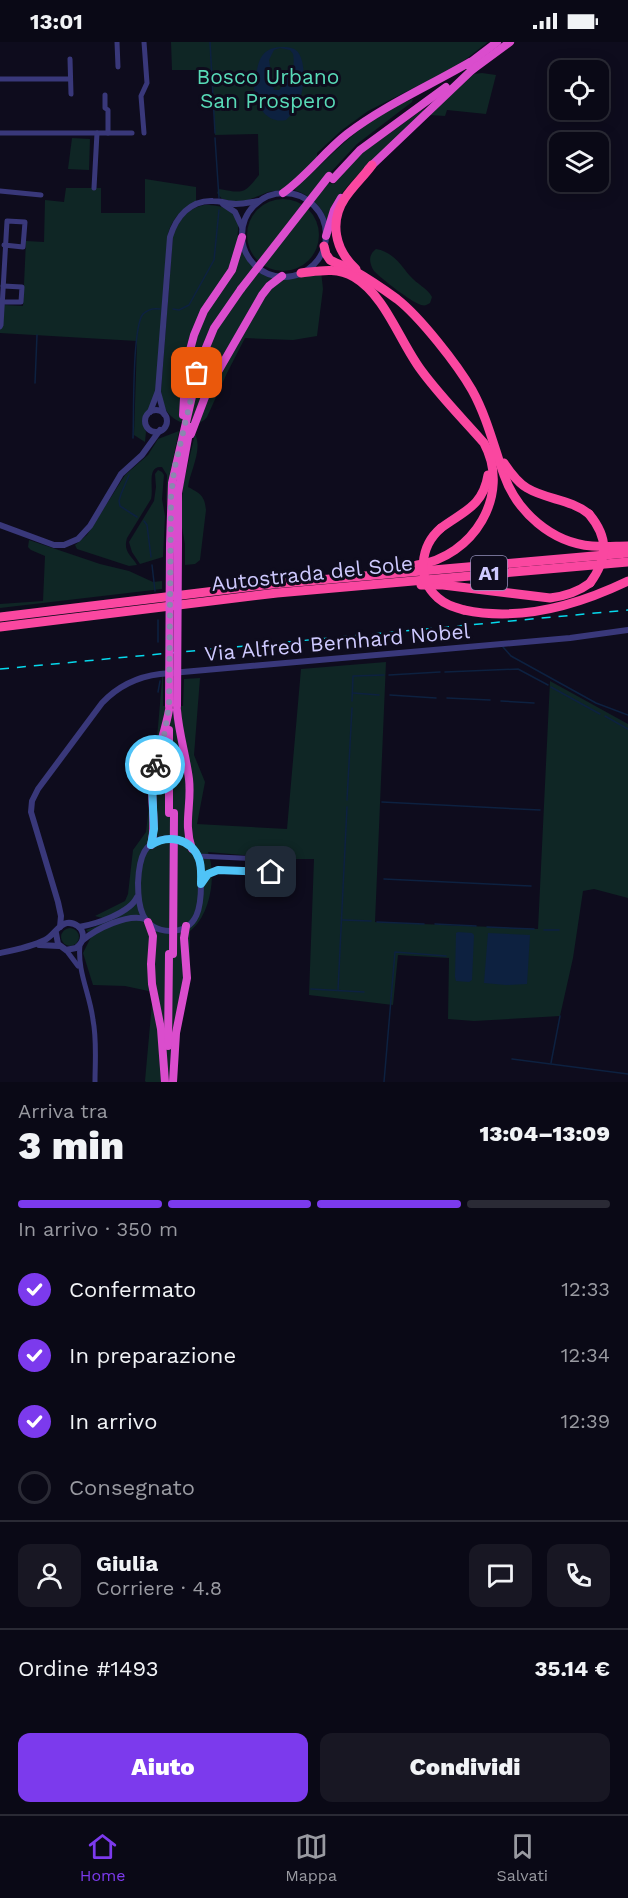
<!DOCTYPE html>
<html lang="it">
<meta charset="utf-8">
<style>
body{margin:0;font-family:"Work Sans",sans-serif;background:#181723;color:#f1f3f6;height:100vh;display:flex;flex-direction:column;font-size:22px;white-space:nowrap}
*{box-sizing:border-box;margin:0}
p{font-size:20px;color:#999aa1}
.icon{flex:none;width:33px;height:33px;fill:none;stroke:currentColor;stroke-width:2;stroke-linecap:round;stroke-linejoin:round}
.map{position:relative;height:1040px;overflow:hidden}
.drawer{display:flex;flex-direction:column;background:#0a0916;flex:1}
.drawer>*{flex:none}
.controls{position:absolute;left:549px;top:18px;display:grid;gap:12px}
.controls a{display:grid;place-items:center;width:60px;height:60px;border-radius:12px;background:#0a0916;box-shadow:0 3px 15px #0003,0 0 0 2px #2a2a35;font-size:30px}
.pin{position:absolute;display:grid;place-items:center;width:51px;height:51px;color:#fff;margin:-26px;border-radius:12px;box-shadow:0 3px 9px #0006}
.courier{position:absolute;display:grid;place-items:center;width:60px;height:60px;margin:-30px;border:4px solid #4fc3f7;border-radius:50%;background:#fff;color:#222;box-shadow:0 2px 8px #0007}
.overview em{font-style:normal;font-weight:800}
.overview div{display:flex;flex-direction:column-reverse}
.overview{display:flex;align-items:center;justify-content:space-between;height:102px;padding:0 18px}
h1{font-size:39px;font-weight:800;line-height:45px}
.bar{display:grid;grid-template-columns:repeat(4,1fr);gap:9px 6px;align-content:center;height:72px;padding:0 18px}
.bar i{height:8px;border-radius:4px;background:#2a2a35}
.bar .on{background:#7c3aed}
.bar p{grid-column:span 4}
.line{display:flex;align-items:center;gap:15px;padding:0 18px;border-top:2px solid #2a2a35}
.line div{flex:1}
.round{display:grid;place-items:center;flex:none;width:63px;height:63px;border-radius:12px;background:#181723}
ol{padding:0 18px;list-style:none}
li{display:flex;align-items:center;gap:18px;height:66px}
li p{margin-inline-start:auto}
li .icon{padding:6px;border-radius:50%;background:#7c3aed;color:#fff;stroke-width:4}
li:last-child{color:#999aa1}
li i{width:33px;height:33px;border:3px solid #2a2a35;border-radius:50%}
.primary-button{display:flex;gap:12px;margin-top:auto;padding:12px 18px}
.primary-button a{flex:1;height:69px;border-radius:12px;background:#7c3aed;color:#fff;font-size:24px;font-weight:800;line-height:69px;text-align:center}
.primary-button a+a{background:#181723;color:#f1f3f6}
.status{display:flex;justify-content:space-between;align-items:center;height:42px;padding:0 30px;background:#0a0916;direction:ltr}
.status svg{height:16px;fill:currentColor}
.menu{display:flex;justify-content:space-around;align-items:center;height:84px;border-top:2px solid #2a2a35;background:#0a0916;font-size:16px;color:#999aa1}
.menu a{display:grid;justify-items:center;gap:3px}
.menu .on{color:#7c3aed}
.map>svg:first-child{display:block}
.green{fill:#0f2625}
.water{fill:#0d2140;fill-rule:evenodd}
.lines{fill:none;stroke-linecap:round;stroke-linejoin:round}
.stream{stroke:#0d2140;stroke-width:1.5}
.minor{stroke:#39387a;stroke-width:5}
.tertiary{stroke:#39387a;stroke-width:6}
.trunk{stroke:#da4dcd;stroke-width:8}
.motorway{stroke:#fa47a0;stroke-width:9}
.rail{stroke:#06d9ec;stroke-width:1.5;stroke-dasharray:9 8;stroke-linecap:butt}
.trunk-bridge{stroke:#da4dcd;stroke-width:8}
.motorway-bridge{stroke:#fa47a0;stroke-width:9}
.done{stroke:#8b87af;stroke-width:6;stroke-dasharray:0 10.8}
.route{stroke:#4fc3f7;stroke-width:8}
.labels{text-anchor:middle;dominant-baseline:central;stroke-width:6;stroke-linejoin:round;paint-order:stroke}
.shield{fill:#0e0c1d;stroke:#9490ba;stroke-width:1.5}
.shield-label{font-size:20px;font-weight:bold;fill:#cec9fe}
.park-label{font-size:21px;fill:#58dab7;stroke:#0e0c1d}
.street-label{font-size:21px;fill:#cec9fe;stroke:#0e0c1d}
</style>
<div class="status"><b>13:01</b><svg viewBox="0 0 49 12"><path d="M0 12V9h3v3zM5 12V6h3v6zM10 12V3h3v9zM15 12V0h3v12zM26 1h20v11H26zM47 4h2v5h-2z"/></svg></div>
<div class="map">
<svg width="628" height="1040" viewBox="0 0 628 1040">
<rect width="100%" height="100%" fill="#0e0c1d"/>
<g class="green">
<path d="M171 0H488L457 24 368 69 342 88 317 111V115C307 126 296 141 282 147 277 149 272 149 268 150 248 158 244 162 222 157L217 151 219 147C243 151 243 153 259 133L258 92 215 93 212 28H172Z"/>
<path d="M482 31 496 33 486 72 447 68 445 74 429 73 474 32Z"/>
<path d="M413 57 412 60 357 102 329 132 328 141 334 142 362 111 425 66C421 74 413 81 407 87 380 114 339 142 327 179 321 163 310 153 294 148 330 116 366 72 413 57Z"/>
<path d="M72 96 90 97 89 128 68 127Z"/>
<path d="M145 137 196 145V160C181 168 172 176 168 192L156 350 149 368 146 370 142 379 146 390 145 400 134 393 137 299 0 291V268L4 263 23 264 26 199 44 200 45 158 64 160 66 146H101V171H145Z"/>
<circle cx="283" cy="193" r="36"/>
<path d="M204 163C218 163 234 165 238 181 239 186 237 191 238 195 242 217 261 236 284 236 296 236 309 231 321 229L323 247 317 294 293 298 245 296 227 331 207 375C197 388 174 382 166 368 162 362 162 356 161 349L173 193C181 177 185 168 204 163Z"/>
<path d="M376 207C393 210 400 222 410 234 417 242 427 246 432 255L430 261C426 263 426 264 421 263 410 259 383 238 374 229 369 221 368 213 376 207Z"/>
<path d="M179 389 171 427 166 465 167 433 162 425C146 423 154 446 151 457L127 496C123 510 131 513 137 523L129 524 77 507 75 503 87 493 125 433 148 413 158 397Z"/>
<path d="M195 392C203 408 190 429 188 445 200 451 205 454 206 468L200 518 195 522 185 523V502L181 480 182 459 183 443Z"/>
<path d="M158 428 162 430 164 433 162 457 165 474 163 515 140 522 132 510 129 500 154 459 156 445 155 432Z"/>
<path d="M29 498 100 522 129 529 153 540 162 539V547L0 566V562L43 559 45 514 31 508 28 505Z"/>
<path d="M386 620 375 880 538 887 550 639 628 682V856L594 847 583 849 573 916 560 974 474 979 448 977 449 916 398 913 393 963 309 953 314 817H286L208 810C217 834 210 874 190 889V935L180 991 177 1040H146L145 1039 153 950 125 944 93 943 83 911 95 887 88 890 86 888 97 884 106 877 95 874 125 859 128 852 133 808 146 790 158 685 163 626V664H183L184 637 200 636 194 713 205 740 197 782 287 787 301 627Z"/>
<circle cx="70" cy="895" r="9"/>
</g>
<g class="water">
<path d="M284 5C289 5 294 6 297 9 308 21 304 55 295 68 293 71 289 75 286 78 266 82 257 64 254 47 253 40 255 45 256 38 257 20 261 4 284 5ZM280 6 290 8 293 12C294 16 294 28 292 32L288 34 286 40 279 48H274L269 18 274 8Z"/>
<path d="M458 890 472 891 474 893 472 938 469 940 456 939 455 935 456 891Z"/>
<path d="M488 891 530 893 527 942 506 943 484 941Z"/>
</g>
<g class="lines">
<g class="stream">
<path d="M210 0 215 91"/>
<path d="M215 96 219 156"/>
<path d="M173 267 179 268 189 263 214 218 219 168"/>
<path d="M35 341 37 293"/>
<path d="M133 396C134 375 132 285 143 272 148 267 154 266 160 267"/>
<path d="M129 433 121 452 119 459 120 464 137 475"/>
<path d="M144 479 147 483 151 515"/>
<path d="M152 523 155 549"/>
<path d="M158 600V578"/>
<path d="M503 605 511 614 596 661 628 673"/>
<path d="M445 630 518 627 548 643"/>
<path d="M389 633 440 630"/>
<path d="M551 645 600 672"/>
<path d="M158 650 160 639"/>
<path d="M353 651 379 653"/>
<path d="M390 653 436 656"/>
<path d="M447 656 490 658"/>
<path d="M352 659 353 634 384 633"/>
<path d="M501 659 534 661"/>
<path d="M605 674 628 687"/>
<path d="M347 758 352 666"/>
<path d="M382 760 540 768"/>
<path d="M384 837 531 844"/>
<path d="M342 878 371 879"/>
<path d="M377 880 424 882"/>
<path d="M435 882 476 884"/>
<path d="M487 885 534 887"/>
<path d="M544 888H559"/>
<path d="M311 947 364 950"/>
<path d="M338 948 347 765"/>
<path d="M512 1017 628 1032"/>
<path d="M551 1021 560 974"/>
<path d="M384 1040 395 910 446 914"/>
</g>
<g class="minor">
<path d="M117 0 118 25"/>
<path d="M144 0 147 41 141 54 144 91"/>
<path d="M70 17 71 52"/>
<path d="M0 37H70"/>
<path d="M105 53V66L108 68V91"/>
<path d="M0 91H132"/>
<path d="M94 146 97 91"/>
<path d="M0 149 41 153"/>
<path d="M0 260H21L22 245 3 244"/>
<path d="M0 285 1 283 7 179 25 180 23 205 4 203"/>
<path d="M197 814 286 818"/>
<path d="M201 842 209 833 218 828 285 831"/>
<path d="M80 903C77 929 90 952 93 978 97 998 95 1020 95 1040"/>
<path d="M66 908 78 924"/>
</g>
<g class="tertiary">
<circle cx="284" cy="193" r="42"/>
<path d="M223 162 235 170 242 185"/>
<path d="M158 350 164 372"/>
<circle cx="156" cy="379" r="11"/>
<path d="M150 370 158 349 170 195C176 175 190 158 213 159 221 159 228 162 236 162 244 162 252 160 259 159"/>
<path d="M0 483 54 503H64L78 497 90 484 121 432 142 413 160 388"/>
<path d="M172 796C198 801 201 819 201 842 201 863 199 889 170 889 141 888 138 864 138 841 139 817 143 796 172 796Z"/>
<path d="M60 885 61 874 58 860 31 770 32 759 38 747 102 661C118 644 136 635 160 632L570 596 628 588"/>
<path d="M79 885C96 882 130 871 137 855"/>
<path d="M83 898C96 887 128 871 145 877"/>
<path d="M39 903 59 904"/>
<path d="M0 911C15 908 31 905 45 898 53 894 59 882 67 881 75 880 83 886 83 894 83 900 80 903 76 906L66 908 58 902 56 891"/>
</g>
<g class="trunk">
<path d="M467 23 497 0"/>
<path d="M472 28 510 0"/>
<path d="M368 127 474 26"/>
<path d="M333 137 360 108 446 45"/>
<path d="M283 151C307 134 324 110 347 92 385 63 429 44 470 20"/>
<path d="M326 194 334 168 341 156"/>
<path d="M183 373 186 323 194 293 204 269 232 228 242 195"/>
<path d="M191 392 208 347 262 253 269 244 282 234"/>
<path d="M170 503 172 441 200 320 214 286 241 247"/>
<path d="M178 503V451L190 385"/>
<path d="M177 668C179 692 186 714 189 737 192 763 183 781 192 807"/>
<path d="M169 688V771"/>
<path d="M151 803C157 781 150 759 153 737 155 714 165 691 169 668"/>
<path d="M148 880 153 894 151 922 152 942 161 987 165 1040"/>
<path d="M168 1004 169 912"/>
<path d="M173 1040 176 991 187 936 184 896 186 884"/>
</g>
<g class="motorway">
<path d="M324 204 326 212 330 218C337 222 344 224 351 227 367 236 382 246 397 257 420 275 457 322 472 348 487 375 494 405 504 433 517 470 552 501 592 504 604 505 616 504 628 504"/>
<path d="M356 227C335 208 329 180 345 156 353 144 364 134 372 123"/>
<path d="M301 231C320 229 336 225 354 235 385 253 400 300 421 328 440 354 463 377 484 401 512 453 473 515 417 523"/>
<path d="M504 421C510 430 517 440 527 446 547 458 571 457 589 472"/>
<path d="M441 486C464 469 483 464 488 433"/>
<path d="M421 543H443L550 556C566 554 578 550 590 541"/>
<path d="M464 568C520 580 578 563 628 539"/>
<path d="M0 575 273 542 628 511"/>
<path d="M0 585 277 551 628 520"/>
</g>
<path class="rail" d="M0 627 628 568"/>
<g class="trunk-bridge">
<path d="M241 247 329 134"/>
<path d="M169 664 170 503"/>
<path d="M177 664 178 503"/>
<path d="M173 912 174 771"/>
</g>
<g class="motorway-bridge">
<path d="M589 472C609 496 608 516 590 541"/>
<path d="M441 486C420 504 416 537 438 556 446 563 454 565 464 568"/>
</g>
</g>
<g class="lines">
<path class="done" d="M155 723 164 694 169 664 171 454 174 429 197 331"/>
<path class="route" d="M155 723 152 744 154 787 151 803C168 792 191 796 199 817 202 825 201 834 201 842L208 832 218 828 271 830"/>
</g>
<g class="labels">
<rect class="shield" x="471" y="514" width="36" height="34" rx="4.5"/>
<g class="shield-label">
<text x="489" y="531">A1</text>
</g>
<g class="park-label">
<text x="268" y="34">Bosco Urbano<tspan x="268" dy="24">San Prospero</tspan></text>
</g>
<g class="street-label">
<text transform="translate(312 531) rotate(-6)">Autostrada del Sole</text>
<text transform="translate(337 600) rotate(-5)">Via Alfred Bernhard Nobel</text>
</g>
</g>
</svg>
<div class="controls">
<a><svg class="icon" aria-label="locate" viewBox="0 0 24 24"><circle cx="12" cy="12" r="6"/><path d="M12 2v4M12 18v4M2 12h4M18 12h4"/></svg></a>
<a><svg class="icon" aria-label="layers" viewBox="0 0 24 24"><path d="M12 4l9 5-9 5-9-5zM3 14l9 5 9-5"/></svg></a>
</div>
<div class="pin" style="left:197px;top:331px;background:#ea580c"><svg class="icon" aria-label="bag" viewBox="0 0 24 24"><path d="M5 8h14l-1 12H6zM9 8a3 3 0 0 1 6 0"/></svg></div>
<div class="pin" style="left:271px;top:830px;background:#1f2937"><svg class="icon" aria-label="home" viewBox="0 0 24 24"><path d="M3 11l9-7 9 7M6 9v11h12V9"/></svg></div>
<div class="courier" style="left:155px;top:723px"><svg class="icon" aria-label="bike" viewBox="0 0 24 24"><circle cx="6" cy="16" r="4"/><circle cx="18" cy="16" r="4"/><path d="M6 16l4-8h5l3 8M10 8l3 8H6M13 5h3"/></svg></div>
</div>
<section class="drawer">
<div class="overview"><div><h1>3 min</h1><p>Arriva tra</p></div><em>13:04–13:09</em></div>
<div class="bar"><i class="on"></i><i class="on"></i><i class="on"></i><i></i><p>In arrivo · 350 m</p></div>
<ol>
<li><svg class="icon" aria-label="check" viewBox="0 0 24 24"><path d="M5 12l5 5 9-10"/></svg>Confermato<p>12:33</p></li>
<li><svg class="icon" aria-label="check" viewBox="0 0 24 24"><path d="M5 12l5 5 9-10"/></svg>In preparazione<p>12:34</p></li>
<li><svg class="icon" aria-label="check" viewBox="0 0 24 24"><path d="M5 12l5 5 9-10"/></svg>In arrivo<p>12:39</p></li>
<li><i></i>Consegnato</li>
</ol>
<div class="line" style="height:108px"><a class="round"><svg class="icon" aria-label="person" viewBox="0 0 24 24"><circle cx="12" cy="8" r="4"/><path d="M4 21q1-7 8-7t8 7"/></svg></a><div><b>Giulia</b><p>Corriere · 4.8</p></div><a class="round"><svg class="icon" aria-label="chat" viewBox="0 0 24 24"><path d="M4 5h16v11H9l-5 4z"/></svg></a><a class="round"><svg class="icon" aria-label="phone" viewBox="0 0 24 24"><path d="M5 4h4l2 5-3 2q2 4 5 5l2-3 5 2v4C11 20 4 13 5 4z"/></svg></a></div>
<div class="line" style="height:78px"><div>Ordine #1493</div><b>35.14 €</b></div>
<div class="primary-button"><a>Aiuto</a><a>Condividi</a></div>
</section>
<nav class="menu">
<a class="on"><svg class="icon" aria-label="home" viewBox="0 0 24 24"><path d="M3 11l9-7 9 7M6 9v11h12V9"/></svg>Home</a>
<a><svg class="icon" aria-label="map" viewBox="0 0 24 24"><path d="M3 6l6-2 6 2 6-2v14l-6 2-6-2-6 2zM9 4v14M15 6v14"/></svg>Mappa</a>
<a><svg class="icon" aria-label="saved" viewBox="0 0 24 24"><path d="M7 4h10v16l-5-4-5 4z"/></svg>Salvati</a>
</nav>
